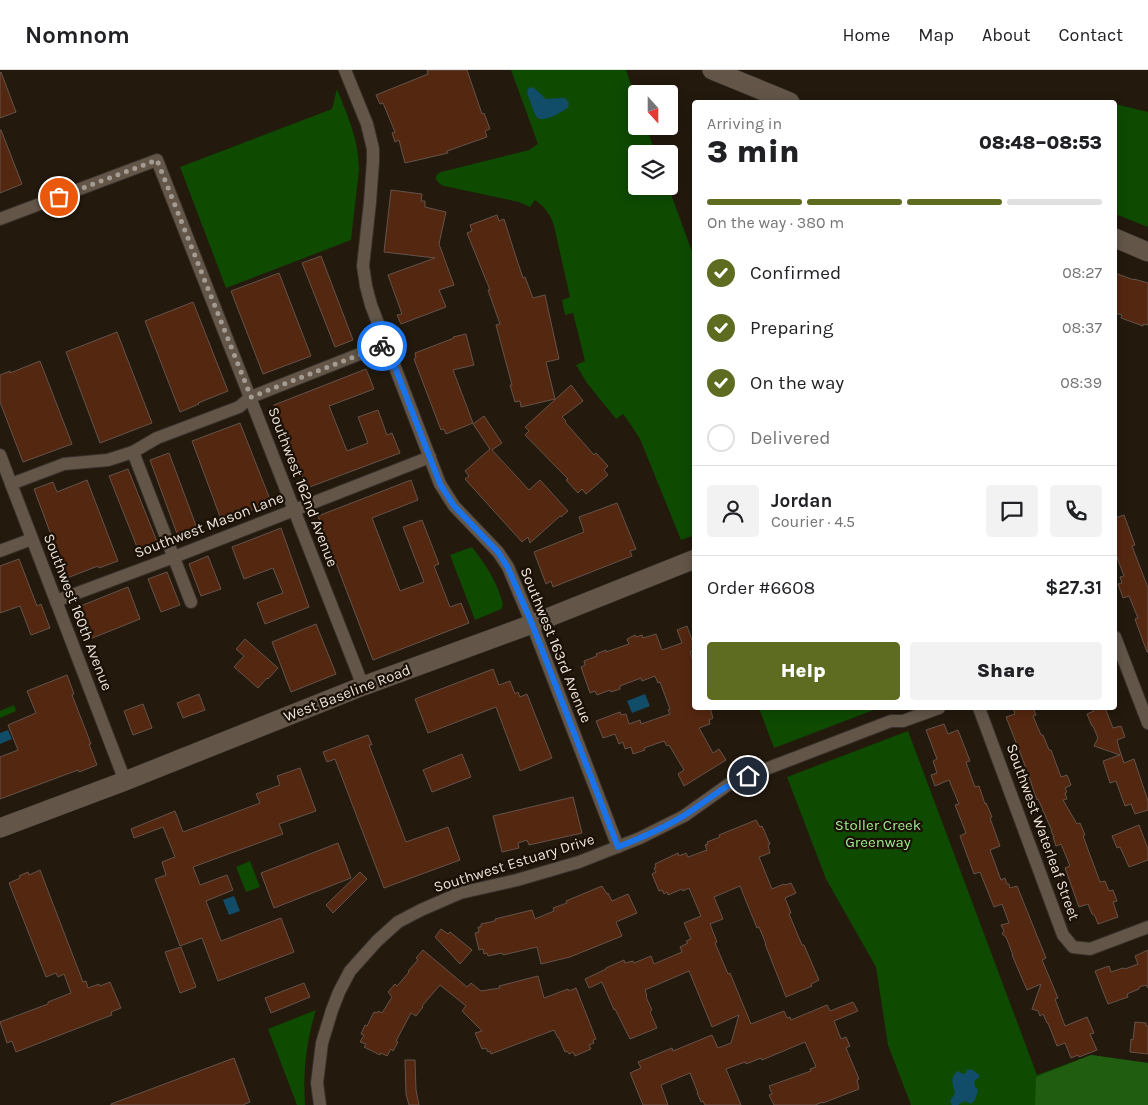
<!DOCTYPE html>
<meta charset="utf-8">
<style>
body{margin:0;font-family:Karla,sans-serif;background:#f2f2f2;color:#202124;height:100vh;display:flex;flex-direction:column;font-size:19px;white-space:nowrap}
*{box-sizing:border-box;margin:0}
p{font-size:16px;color:#757577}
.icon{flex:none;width:28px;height:28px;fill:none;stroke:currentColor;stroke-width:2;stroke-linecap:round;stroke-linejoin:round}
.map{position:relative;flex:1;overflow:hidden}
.panel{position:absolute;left:692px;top:30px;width:425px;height:610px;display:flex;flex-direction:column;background:#fff;border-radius:5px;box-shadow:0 2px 12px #0003}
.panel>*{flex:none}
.needle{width:32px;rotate:159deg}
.buttons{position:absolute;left:628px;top:15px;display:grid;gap:10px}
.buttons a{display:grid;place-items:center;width:50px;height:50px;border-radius:5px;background:#fff;box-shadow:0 2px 12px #0003;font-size:25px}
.pin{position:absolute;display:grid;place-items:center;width:42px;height:42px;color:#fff;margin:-21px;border:2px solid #fff;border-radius:50%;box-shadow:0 1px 5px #0007}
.courier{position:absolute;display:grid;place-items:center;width:50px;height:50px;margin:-25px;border:4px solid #1a73e8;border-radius:50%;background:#fff;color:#222;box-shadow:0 1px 6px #0007}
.headline em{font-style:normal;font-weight:800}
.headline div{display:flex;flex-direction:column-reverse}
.headline{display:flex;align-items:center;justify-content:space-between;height:85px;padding:0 15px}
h1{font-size:32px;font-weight:800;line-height:38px}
.bar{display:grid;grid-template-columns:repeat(4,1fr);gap:8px 5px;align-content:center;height:60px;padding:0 15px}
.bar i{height:6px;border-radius:4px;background:#e0e0e0}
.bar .selected{background:#5d6c21}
.bar p{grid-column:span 4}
.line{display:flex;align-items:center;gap:12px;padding:0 15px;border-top:1px solid #e0e0e0}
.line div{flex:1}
.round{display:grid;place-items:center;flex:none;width:52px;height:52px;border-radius:5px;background:#f2f2f2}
ol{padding:0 15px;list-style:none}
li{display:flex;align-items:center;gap:15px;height:55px}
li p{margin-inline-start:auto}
li .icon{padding:5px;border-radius:50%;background:#5d6c21;color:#fff;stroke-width:4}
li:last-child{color:#757577}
li i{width:28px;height:28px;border:2px solid #e0e0e0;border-radius:50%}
.primary-button{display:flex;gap:10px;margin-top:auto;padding:10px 15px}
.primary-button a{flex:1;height:58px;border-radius:5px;background:#5d6c21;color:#fff;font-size:20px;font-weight:800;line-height:58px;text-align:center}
.primary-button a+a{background:#f2f2f2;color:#202124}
header{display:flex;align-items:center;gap:30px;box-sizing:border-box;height:70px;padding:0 25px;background:#fff;border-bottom:1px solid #e0e0e0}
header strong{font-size:24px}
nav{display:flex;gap:28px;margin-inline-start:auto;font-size:18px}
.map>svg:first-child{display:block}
.green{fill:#0e4a00}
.forest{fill:#215d11}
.water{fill:#114c68}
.building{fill:#542711;stroke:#64534b}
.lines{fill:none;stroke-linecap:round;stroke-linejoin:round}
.street-casing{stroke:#38302c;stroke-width:14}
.secondary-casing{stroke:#38302c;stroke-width:20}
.street{stroke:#635649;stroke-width:12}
.secondary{stroke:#635649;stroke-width:19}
.done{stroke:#a49c93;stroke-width:5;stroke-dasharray:0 9}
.route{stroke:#1a73e8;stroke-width:6}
.labels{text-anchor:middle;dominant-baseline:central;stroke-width:4.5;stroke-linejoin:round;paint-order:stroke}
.street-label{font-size:15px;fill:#eae2db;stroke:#1a1005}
.park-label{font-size:15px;fill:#9dee8c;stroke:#1a1005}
</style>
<header>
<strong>Nomnom</strong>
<nav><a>Home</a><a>Map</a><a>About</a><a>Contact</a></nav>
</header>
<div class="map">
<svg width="1148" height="1035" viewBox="0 0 1148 1035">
<rect width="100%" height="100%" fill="#23190d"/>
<g class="green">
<path d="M511 0H626L636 29V56H646L656 84H636V116H668L695 190V465L681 470 640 369 629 352 623 344 616 349 587 313 576 295 585 291 573 243 565 245 562 230 570 227 554 156C550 144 545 137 535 130L530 137 519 132 444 116C436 113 432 106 441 102L529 80 538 74Z"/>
<path d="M337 19C348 47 359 70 359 100L351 170 226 218 180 97 332 39Z"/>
<path d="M1115 34 1148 42V157L1115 144Z"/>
<path d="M472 477C486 495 498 513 503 535L501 539 499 540 475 550 450 485Z"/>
<path d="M14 635 16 641 0 648V641Z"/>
<path d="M759 638H879L774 678Z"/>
<path d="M908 661 1037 1005 1091 985 1148 993V1035H911L888 975 876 897 826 809 787 707Z"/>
<path d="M250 791 260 817 246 822 236 797Z"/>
<path d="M316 940C306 972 303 1001 305 1035H297L268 959Z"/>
</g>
<path class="forest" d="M1091 985 1148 993V1035H1035L1036 1008 1038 1006Z"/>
<g class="water">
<path d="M530 17 534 18 546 29 565 28 569 33 568 38C561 42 542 55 536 46 532 39 530 30 527 23L528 19Z"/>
<path d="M645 624 650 636 632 643 627 631Z"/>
<path d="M8 660 12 669 0 674V663Z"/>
<path d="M234 826 240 841 229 845 223 830Z"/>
<path d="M967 999 973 1000 979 1005V1008L975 1010 974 1014 978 1020 975 1030 971 1034 965 1031 958 1035H952L950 1031 955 1023C953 1014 949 1008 958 1001L964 1004 966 1003Z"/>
</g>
<g class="building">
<path d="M427 0H467L482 44 484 43 490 59 485 61 487 67 447 81 448 83 405 93 399 70 395 72 392 63 395 62 383 33 380 34 376 25 428 4Z"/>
<path d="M1 2 16 42 0 48V3Z"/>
<path d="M0 60H1L22 114 0 123Z"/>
<path d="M391 120 422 124 421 131H425V137L446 142 439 174 454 215 439 220 446 237 401 254 397 245 402 244 388 205 435 188 384 182Z"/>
<path d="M497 145 499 151 504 149 515 184 523 208 525 207 533 228 545 225 559 289 546 292 555 329 521 337 520 331 515 332 510 315H512L496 255 500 254 488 220H490L467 163 472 161 470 155Z"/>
<path d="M321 186 353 270 335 277 302 193Z"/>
<path d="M279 203 311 286 263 304 231 221Z"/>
<path d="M1115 203 1134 210V209L1148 213V255L1143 254V256L1121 248 1122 245 1115 243Z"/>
<path d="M193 232 228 321 198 333 199 334 180 342 145 251Z"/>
<path d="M117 262 152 353 100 373 66 282Z"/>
<path d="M466 264 474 295 453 300 473 353 446 364 444 359 441 360 414 289 416 288 415 283 454 268 453 267Z"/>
<path d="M40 291 72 374 23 392 0 332V305L10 301V303Z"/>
<path d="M366 299 374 319 329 336 347 381 368 373 358 347 378 340 387 365 392 363 400 383 307 418 296 390 295 391 274 335Z"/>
<path d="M571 315 583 331 562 347 566 351 565 352 594 385 596 383 608 396 604 400 608 405 586 424 582 419 578 423 566 410 568 409 525 365 529 361 525 357Z"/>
<path d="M484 346 502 373 492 380 529 420 540 410 568 441 561 447 560 446 530 473 528 467 522 472 465 409 469 406 465 401 490 379 473 354Z"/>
<path d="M240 353 271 432 222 452 192 371Z"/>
<path d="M169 383 198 461 179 469 150 390Z"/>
<path d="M128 399 158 474 139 482 109 406Z"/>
<path d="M87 410 118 491 99 498 98 496 67 508 34 419 53 412 57 422Z"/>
<path d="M411 410 418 430 372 448 400 521 424 512 403 457 422 450 439 494 434 496 450 537 461 533 469 553 373 590 318 446Z"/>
<path d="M617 433 636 479 630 481 632 486 553 517 551 511 546 514 534 482 584 462 579 447Z"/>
<path d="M1124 445 1135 475 1132 476 1148 518V582H1147L1135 549 1138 548 1129 526 1123 528 1118 514 1122 513 1120 507 1124 506 1115 482V448Z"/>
<path d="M281 458 309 537 265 554 257 533 283 523 273 498 244 509 232 477Z"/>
<path d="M208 486 221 519 201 526 189 494Z"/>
<path d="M19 489 37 536 41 534 50 558 31 565 20 536 0 543V496Z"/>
<path d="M167 502 180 535 161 542 148 509Z"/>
<path d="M128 517 140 549 90 569 78 537Z"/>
<path d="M316 554 336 604 291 622 272 572Z"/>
<path d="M687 556 695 578V580L690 582 695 596V638H710L713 648 709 650 710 654 699 658 713 683 719 679 726 690 684 716 678 704 684 700 669 675 667 676 664 671 644 678 645 680 633 684 631 677 625 679 623 672 619 674 615 664 603 668 596 651 620 642 621 645 626 644 629 654 640 650 641 654 670 644 668 640 670 639 660 612 658 613 655 606 642 611 641 608 620 616V619L611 622 610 620 597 625 595 621 590 623 581 597 585 595 584 591 597 586 596 584 606 580V582L629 574 627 569 635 565 636 567 642 565 643 568 656 564 662 580 682 573 677 560Z"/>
<path d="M245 569 278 598 268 609 267 608 258 618 234 597 244 586 236 579Z"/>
<path d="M493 599 499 615 510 611 515 624 518 622 520 627 527 624 552 688 520 701 496 637 428 663 415 629Z"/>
<path d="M67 605 74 624 72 625 91 674H89L97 695 79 702 78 700 0 729V687L18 680 8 655 36 643 27 621Z"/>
<path d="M199 624 205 640 183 648 177 633Z"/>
<path d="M143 634 152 658 133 665 124 641Z"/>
<path d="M1013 638H1033L1036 645 1033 646 1041 665H1043L1049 680H1051L1061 707 1067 705 1071 715 1065 718 1067 722 1065 723 1067 729 1063 730 1077 754 1080 753 1085 765 1083 766 1100 812 1105 811 1109 821 1113 820 1117 831 1113 832 1118 847 1098 854 1095 846 1092 844 1088 834 1079 837 1065 798 1070 796 1061 774 1056 776 1053 767H1054L1051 761H1052L1038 729 1037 730 1023 690 1006 647 1015 644Z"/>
<path d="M1092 638H1105L1113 658 1121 656 1125 667 1117 670 1119 678 1124 693 1134 689 1148 731V740L1135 744 1131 734 1125 736 1116 711 1110 713 1103 691 1120 685 1094 676 1098 668 1093 656H1092L1087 644 1094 641Z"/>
<path d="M944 654 948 664 958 660 970 691 966 692 972 709 975 717 979 716 985 734 986 733 992 747 990 748 1000 776 990 780 1001 810 1005 808 1007 814H1009L1010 818 1017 816 1046 888 1042 890 1058 928 1055 929 1065 956 1087 947 1094 963 1090 964 1097 980 1079 987 1078 985 1071 988 1065 973 1057 976 1048 953H1047L1043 944 1040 946 1038 941 1032 939 1041 914 1027 920 1012 885H1013L1006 867 1002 864 1004 861 1001 855 1009 853 1002 834 994 837 980 802 974 804 960 766 966 763 955 735 959 734 949 710 935 716 931 705 937 703 933 691 937 689 926 660Z"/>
<path d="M368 665 372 675H369L406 772 448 757 460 790 384 818 335 689 327 692 323 682Z"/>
<path d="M462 684 471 707 432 722 423 700Z"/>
<path d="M300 698 316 741 279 754 283 764 193 797 200 815 227 805 233 820 206 831 221 871 281 848 294 882 218 911 202 868 180 876 155 809 166 805 162 792 175 787 163 757 134 768 131 759 175 741 183 762 260 733 256 724 280 715 277 706Z"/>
<path d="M573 727 582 763 529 775 527 770 518 773 519 778 502 782 493 746Z"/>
<path d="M756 750 760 757 762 756 770 774 768 775 770 783 759 787 772 819 784 814 785 815 791 813 796 823 785 828 791 843 789 844 802 875H804L819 910 811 914 812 916 786 927 765 874H766L759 857 757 858 740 816 714 827 723 849 710 854 717 872 715 873 728 904 730 903 751 954 784 941 787 948 790 947 791 950 827 935 830 941 853 932 858 941 834 951 841 969 846 967 850 976 846 978 859 1009 857 1010 859 1019 823 1033V1032L815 1035H774L769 1025 772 1024 769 1016 811 1001 810 999 816 997 805 972 762 990 761 988 746 994 745 992 726 999 741 1035H705L703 1031 701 1032 697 1023H698L690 1003 661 1015 668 1035H643L630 1003 641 998 638 992 672 978 673 981 712 965 718 978 731 973 739 945 712 957 689 901 645 920 647 926 646 927 652 940 650 942 657 958 630 969 615 939 614 940 602 912 589 918 585 909 606 899V898L624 890 625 893 633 891 634 893 651 886 654 894 682 882 680 877 688 873 686 871 691 869 684 853 701 846 689 818 683 821 682 819 668 825 667 822 664 824 662 820 659 821 652 804 656 802 654 798 656 797 655 794 678 783 679 786 686 783 688 787 707 780 705 775 708 774 707 772 720 767 719 765Z"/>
<path d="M1139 755 1148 779V790L1129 797 1120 777 1117 778 1112 766Z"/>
<path d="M338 773 351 808 274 838 261 803Z"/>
<path d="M40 800 83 912 86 911 88 918 99 914 100 916 110 912 121 938 111 942 112 945 16 982 12 971 7 973 0 952 48 934V932L71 923 64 904 58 907 56 903 46 907 9 813 20 808 19 806 28 802 29 805Z"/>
<path d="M360 802 367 809 333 843 326 835Z"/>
<path d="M602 816 607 824 608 823 612 831 628 824 637 843 616 852 622 866 570 887 541 894 537 877 503 885 502 883 488 886 487 883 484 884 483 879 479 880 475 863 479 862 478 857H481V854L495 851V849L532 840 535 849 554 841 553 838 567 833 566 831Z"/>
<path d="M441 859 448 864 450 862 472 880 460 894 435 867Z"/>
<path d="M181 877 196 917 180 923 165 882Z"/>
<path d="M423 880 467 917 471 913 481 921 500 918 499 916 538 906 544 928 568 919 569 921 576 918 596 969 593 970 594 973 589 975 591 979 575 986 573 982 569 984 567 981 565 982 559 968H558L554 960 491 984 490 981 488 982 486 978 482 979 475 963 482 961 462 941 466 936 440 915 422 936 423 937 416 946 411 943 396 971 398 972 393 981 391 979 387 986 381 983 380 985 364 977 366 974 360 972 364 965 361 964 365 955 367 956 374 942 377 943 378 941 382 943 392 927 388 922 395 914 397 916 409 902 408 901 418 890 416 888Z"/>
<path d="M1148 880V918L1146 915 1139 917V919L1127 924 1128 927 1108 934 1095 901 1109 896 1111 902 1123 898 1125 899 1138 894 1135 886Z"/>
<path d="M304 913 310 927 271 943 265 928Z"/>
<path d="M1135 952 1146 953V956H1148V984L1130 982 1131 969 1133 970Z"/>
<path d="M234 988 250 1032 243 1035H111V1034Z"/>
<path d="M405 990H415L416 1020 419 1035H409L406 1024Z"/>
</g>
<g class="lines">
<g class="street-casing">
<g id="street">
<path d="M345 0 367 54 373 79V91L370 132 363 196 366 216 371 235 440 414 454 436 498 482 508 497 532 554 618 777"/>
<path d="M0 149 157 90 363 616"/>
<path d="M133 382 191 532"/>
<path d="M0 385 125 711"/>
<path d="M11 414 64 394 108 390 133 382 157 368 239 337 251 327 385 274"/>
<path d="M0 481 32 469"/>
<path d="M56 531 174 487 430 387"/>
<path d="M1115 567 1148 653"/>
<path d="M979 638 1063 865 1073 877 1090 879 1148 857"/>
<path d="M320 1035 317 1013 322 973 332 940 339 922 350 901 377 871 398 852 421 840 460 823 517 810 579 792 640 768 684 746 732 712 891 651H903L939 638"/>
</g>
</g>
<g class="secondary-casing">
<g id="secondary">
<path d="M712 0 790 32"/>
<path d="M1115 168 1148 182"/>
<path d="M0 758 125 711 363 616 532 554 695 489"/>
</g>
</g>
<use href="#street" class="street"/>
<use href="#secondary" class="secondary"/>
</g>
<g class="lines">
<path class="done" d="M59 127 157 90 251 327 382 276"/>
<path class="route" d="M382 276 386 274 440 414 454 436 498 482 508 498 532 554 618 777C641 768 664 758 685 745 707 731 723 716 748 706"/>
</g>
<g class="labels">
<g class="street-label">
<text transform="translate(303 417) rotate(69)">Southwest 162nd Avenue</text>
<text transform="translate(209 455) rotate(-21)">Southwest Mason Lane</text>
<text transform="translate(78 542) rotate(69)">Southwest 160th Avenue</text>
<text transform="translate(556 575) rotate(68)">Southwest 163rd Avenue</text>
<text transform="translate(347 623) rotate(-21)">West Baseline Road</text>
<text transform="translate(1043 762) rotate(70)">Southwest Waterleaf Street</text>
<text transform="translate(514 793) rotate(-17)">Southwest Estuary Drive</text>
</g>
<g class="park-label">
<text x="878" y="755">Stoller Creek<tspan x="878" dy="17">Greenway</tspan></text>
</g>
</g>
</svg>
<div class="buttons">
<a><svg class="needle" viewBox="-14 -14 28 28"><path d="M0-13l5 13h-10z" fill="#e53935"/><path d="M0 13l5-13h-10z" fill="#757577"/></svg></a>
<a><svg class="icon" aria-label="layers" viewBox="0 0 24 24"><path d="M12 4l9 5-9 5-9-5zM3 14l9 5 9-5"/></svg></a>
</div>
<div class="pin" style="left:59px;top:127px;background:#ea580c"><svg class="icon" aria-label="bag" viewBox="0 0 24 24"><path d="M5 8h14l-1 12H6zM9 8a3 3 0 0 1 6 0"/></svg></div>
<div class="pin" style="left:748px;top:706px;background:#1f2937"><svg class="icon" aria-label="home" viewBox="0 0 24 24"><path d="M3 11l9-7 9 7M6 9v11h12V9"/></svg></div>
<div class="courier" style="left:382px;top:276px"><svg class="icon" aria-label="bike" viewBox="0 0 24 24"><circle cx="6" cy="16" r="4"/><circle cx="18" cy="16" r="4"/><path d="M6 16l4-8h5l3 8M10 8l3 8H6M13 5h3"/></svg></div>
<section class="panel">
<div class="headline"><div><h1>3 min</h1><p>Arriving in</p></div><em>08:48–08:53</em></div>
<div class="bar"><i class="selected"></i><i class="selected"></i><i class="selected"></i><i></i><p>On the way · 380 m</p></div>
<ol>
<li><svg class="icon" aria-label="check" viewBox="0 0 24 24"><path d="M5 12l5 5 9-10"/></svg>Confirmed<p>08:27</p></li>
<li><svg class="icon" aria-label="check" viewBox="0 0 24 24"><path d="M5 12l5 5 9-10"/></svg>Preparing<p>08:37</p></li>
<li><svg class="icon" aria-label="check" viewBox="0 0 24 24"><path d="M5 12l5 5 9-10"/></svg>On the way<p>08:39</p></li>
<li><i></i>Delivered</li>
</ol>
<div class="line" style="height:90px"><a class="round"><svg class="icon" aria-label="person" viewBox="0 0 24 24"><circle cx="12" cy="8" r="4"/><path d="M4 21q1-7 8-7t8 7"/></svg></a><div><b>Jordan</b><p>Courier · 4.5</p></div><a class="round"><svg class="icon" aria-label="chat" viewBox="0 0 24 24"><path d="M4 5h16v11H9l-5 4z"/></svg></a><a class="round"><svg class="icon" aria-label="phone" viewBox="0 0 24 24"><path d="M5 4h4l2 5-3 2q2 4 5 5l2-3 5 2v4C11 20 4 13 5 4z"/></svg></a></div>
<div class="line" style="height:65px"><div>Order #6608</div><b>$27.31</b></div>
<div class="primary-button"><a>Help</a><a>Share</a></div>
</section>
</div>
